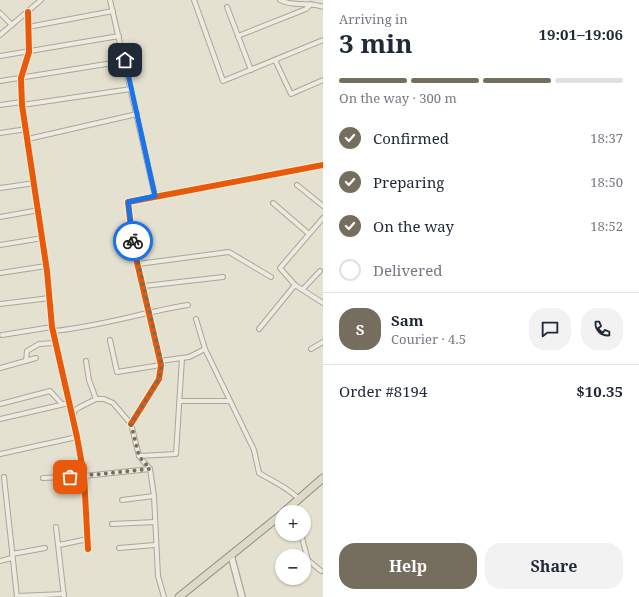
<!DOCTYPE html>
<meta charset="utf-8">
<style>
body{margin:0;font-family:"Noto Serif",serif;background:#f2f2f3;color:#1f2937;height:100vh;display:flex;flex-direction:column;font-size:15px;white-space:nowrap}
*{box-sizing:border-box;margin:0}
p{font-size:13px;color:#747a83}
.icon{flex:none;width:22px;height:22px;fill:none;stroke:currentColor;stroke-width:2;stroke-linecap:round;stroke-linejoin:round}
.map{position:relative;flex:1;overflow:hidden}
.details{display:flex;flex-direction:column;background:#fff;width:316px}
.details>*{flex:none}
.buttons{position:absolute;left:275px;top:505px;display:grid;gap:8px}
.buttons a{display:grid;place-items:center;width:36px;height:36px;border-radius:50%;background:#fff;box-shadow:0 1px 3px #0004;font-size:20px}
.pin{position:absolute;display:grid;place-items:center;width:34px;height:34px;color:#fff;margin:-17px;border-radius:8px;box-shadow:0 2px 6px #0006}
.courier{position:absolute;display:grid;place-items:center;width:40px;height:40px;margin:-20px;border:3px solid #1a73e8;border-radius:50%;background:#fff;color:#222;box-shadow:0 1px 5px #0007}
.summary em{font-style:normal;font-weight:700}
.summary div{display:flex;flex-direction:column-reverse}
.summary{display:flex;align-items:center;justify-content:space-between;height:68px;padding:0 16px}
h1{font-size:26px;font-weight:700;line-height:30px}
.bar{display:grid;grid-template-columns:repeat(4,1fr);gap:6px 4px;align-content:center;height:48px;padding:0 16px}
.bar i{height:5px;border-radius:3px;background:#e0e1e3}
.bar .current{background:#756e5e}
.bar p{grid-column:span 4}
.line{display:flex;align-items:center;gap:10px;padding:0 16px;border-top:1px solid #e0e1e3}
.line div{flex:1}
.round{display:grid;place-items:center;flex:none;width:42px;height:42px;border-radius:16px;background:#f2f2f3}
ol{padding:0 16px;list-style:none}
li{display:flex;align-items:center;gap:12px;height:44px}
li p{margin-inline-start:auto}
li .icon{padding:4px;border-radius:50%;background:#756e5e;color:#fff;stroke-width:4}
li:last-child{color:#747a83}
li i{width:22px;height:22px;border:2px solid #e0e1e3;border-radius:50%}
.cta{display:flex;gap:8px;margin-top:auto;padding:8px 16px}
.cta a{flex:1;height:46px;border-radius:16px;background:#756e5e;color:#fff;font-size:16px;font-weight:700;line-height:46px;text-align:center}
.cta a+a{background:#f2f2f3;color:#1f2937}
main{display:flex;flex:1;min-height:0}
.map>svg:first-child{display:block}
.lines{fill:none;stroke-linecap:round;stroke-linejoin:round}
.minor-casing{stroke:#aaa698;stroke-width:6}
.tertiary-casing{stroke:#aaa698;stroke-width:8}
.trunk-casing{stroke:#8f8b80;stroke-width:9}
.minor{stroke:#eceae1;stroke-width:4}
.tertiary{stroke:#eceae1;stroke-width:5.5}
.trunk{stroke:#dedaca;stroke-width:7}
.cycleway-casing{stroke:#f4f0d7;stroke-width:8}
.cycleway{stroke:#e8590c;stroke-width:6}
.done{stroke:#756e5e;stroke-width:4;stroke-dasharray:0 7.2}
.route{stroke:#1a73e8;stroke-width:5}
</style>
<main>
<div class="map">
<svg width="323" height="597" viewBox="0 0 323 597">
<rect width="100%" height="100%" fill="#e4e1d0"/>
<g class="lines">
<g class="minor-casing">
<g id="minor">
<path d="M110 0 155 196"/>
<path d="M194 0 223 81 323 40"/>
<path d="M280 0C292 7 310 2 323 7"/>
<path d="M227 7 251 70"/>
<path d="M28 12 29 52 21 78 22 105 47 271 52 327 77 437 84 476 88 549"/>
<path d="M0 13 12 25"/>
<path d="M28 27 113 11"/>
<path d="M0 35 41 0"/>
<path d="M238 36 306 9 311 4"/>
<path d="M0 56 119 36"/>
<path d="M275 60 291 94 323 80"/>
<path d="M0 81 125 61"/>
<path d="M0 105 22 102"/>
<path d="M22 105 131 89"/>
<path d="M0 133 27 129"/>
<path d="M28 139 137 114"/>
<path d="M297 185 323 206"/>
<path d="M0 188 35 183"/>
<path d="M273 203 309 234"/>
<path d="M0 217 39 210"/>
<path d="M323 218 280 268 295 285 323 303"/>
<path d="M0 245 43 238"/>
<path d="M138 264 229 252 271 277"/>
<path d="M0 273 46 266"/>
<path d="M144 286 223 277"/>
<path d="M303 289 320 271"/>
<path d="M0 304 50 298"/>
<path d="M196 319 205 349 254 450 259 473C274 482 287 487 299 499"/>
<path d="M259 329 295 285"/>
<path d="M53 331C99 327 143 312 188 305"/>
<path d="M2 335 52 327"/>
<path d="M110 340 117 372 161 365"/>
<path d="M311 349 323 342"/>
<path d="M26 361 27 351 39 344 55 343"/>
<path d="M86 361 89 380 96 399"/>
<path d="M160 361 189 357 205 349"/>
<path d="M0 368 36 358"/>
<path d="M181 401H229"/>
<path d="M0 404 50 391 62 404"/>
<path d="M73 416 75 410 80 407 96 399H104L113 403 131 424 139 456 150 469 154 496 158 576 164 597"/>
<path d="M0 419 69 403"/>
<path d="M131 424 159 379 161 365 133 245 128 202 323 165"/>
<path d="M0 454 77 437"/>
<path d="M139 456 176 454 182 358"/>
<path d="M4 477 17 597"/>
<path d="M43 478 84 476 150 469"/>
<path d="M122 500 154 496"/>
<path d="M112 524 155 522"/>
<path d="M56 527 64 597"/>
<path d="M301 534 308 560 321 571"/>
<path d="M59 545 88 539"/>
<path d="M119 548 155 545"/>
<path d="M12 554 45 548"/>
<path d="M0 561 12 558"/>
<path d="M17 596 64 594"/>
</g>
</g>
<g class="tertiary-casing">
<path id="tertiary" d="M231 555 242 597"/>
</g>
<g class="trunk-casing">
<g id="trunk">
<path d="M284 512 323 478"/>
<path d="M179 597 282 514"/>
</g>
</g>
<use href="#minor" class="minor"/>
<use href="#tertiary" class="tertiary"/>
<use href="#trunk" class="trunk"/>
<g class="cycleway-casing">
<g id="cycleway">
<path d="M28 12 29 52 21 78 22 105 47 271 52 327 77 437 84 476 88 549"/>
<path d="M131 424 159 379 161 365 133 245 128 202 323 165"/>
</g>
</g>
<use href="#cycleway" class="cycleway"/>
</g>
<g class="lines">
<path class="done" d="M70 477 150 469 139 456 131 424 159 379 162 365 133 241"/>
<path class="route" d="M125 60 155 196 128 202 133 241"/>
</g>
</svg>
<div class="buttons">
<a>+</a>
<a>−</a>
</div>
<div class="pin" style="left:70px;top:477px;background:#ea580c"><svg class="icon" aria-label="bag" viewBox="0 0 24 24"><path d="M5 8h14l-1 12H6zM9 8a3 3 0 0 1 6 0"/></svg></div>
<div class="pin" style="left:125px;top:60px;background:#1f2937"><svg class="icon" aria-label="home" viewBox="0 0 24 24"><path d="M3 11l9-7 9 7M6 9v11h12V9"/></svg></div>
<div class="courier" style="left:133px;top:241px"><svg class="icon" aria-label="bike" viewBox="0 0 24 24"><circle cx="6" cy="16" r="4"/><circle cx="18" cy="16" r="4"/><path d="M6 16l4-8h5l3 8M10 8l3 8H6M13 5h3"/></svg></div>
</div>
<section class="details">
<div class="summary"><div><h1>3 min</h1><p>Arriving in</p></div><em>19:01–19:06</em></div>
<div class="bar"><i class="current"></i><i class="current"></i><i class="current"></i><i></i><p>On the way · 300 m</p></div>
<ol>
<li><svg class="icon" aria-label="check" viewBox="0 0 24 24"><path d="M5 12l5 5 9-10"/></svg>Confirmed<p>18:37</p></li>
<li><svg class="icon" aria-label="check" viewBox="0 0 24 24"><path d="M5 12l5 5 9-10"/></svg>Preparing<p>18:50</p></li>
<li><svg class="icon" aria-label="check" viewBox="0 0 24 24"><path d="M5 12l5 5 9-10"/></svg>On the way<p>18:52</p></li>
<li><i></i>Delivered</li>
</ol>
<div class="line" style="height:72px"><b class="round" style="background:#756e5e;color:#fff">S</b><div><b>Sam</b><p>Courier · 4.5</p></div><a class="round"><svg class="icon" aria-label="chat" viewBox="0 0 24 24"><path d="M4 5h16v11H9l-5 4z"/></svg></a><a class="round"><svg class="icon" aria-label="phone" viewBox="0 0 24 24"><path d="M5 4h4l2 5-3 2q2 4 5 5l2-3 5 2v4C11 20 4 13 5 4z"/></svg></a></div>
<div class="line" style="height:52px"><div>Order #8194</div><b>$10.35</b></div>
<div class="cta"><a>Help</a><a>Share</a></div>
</section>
</main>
